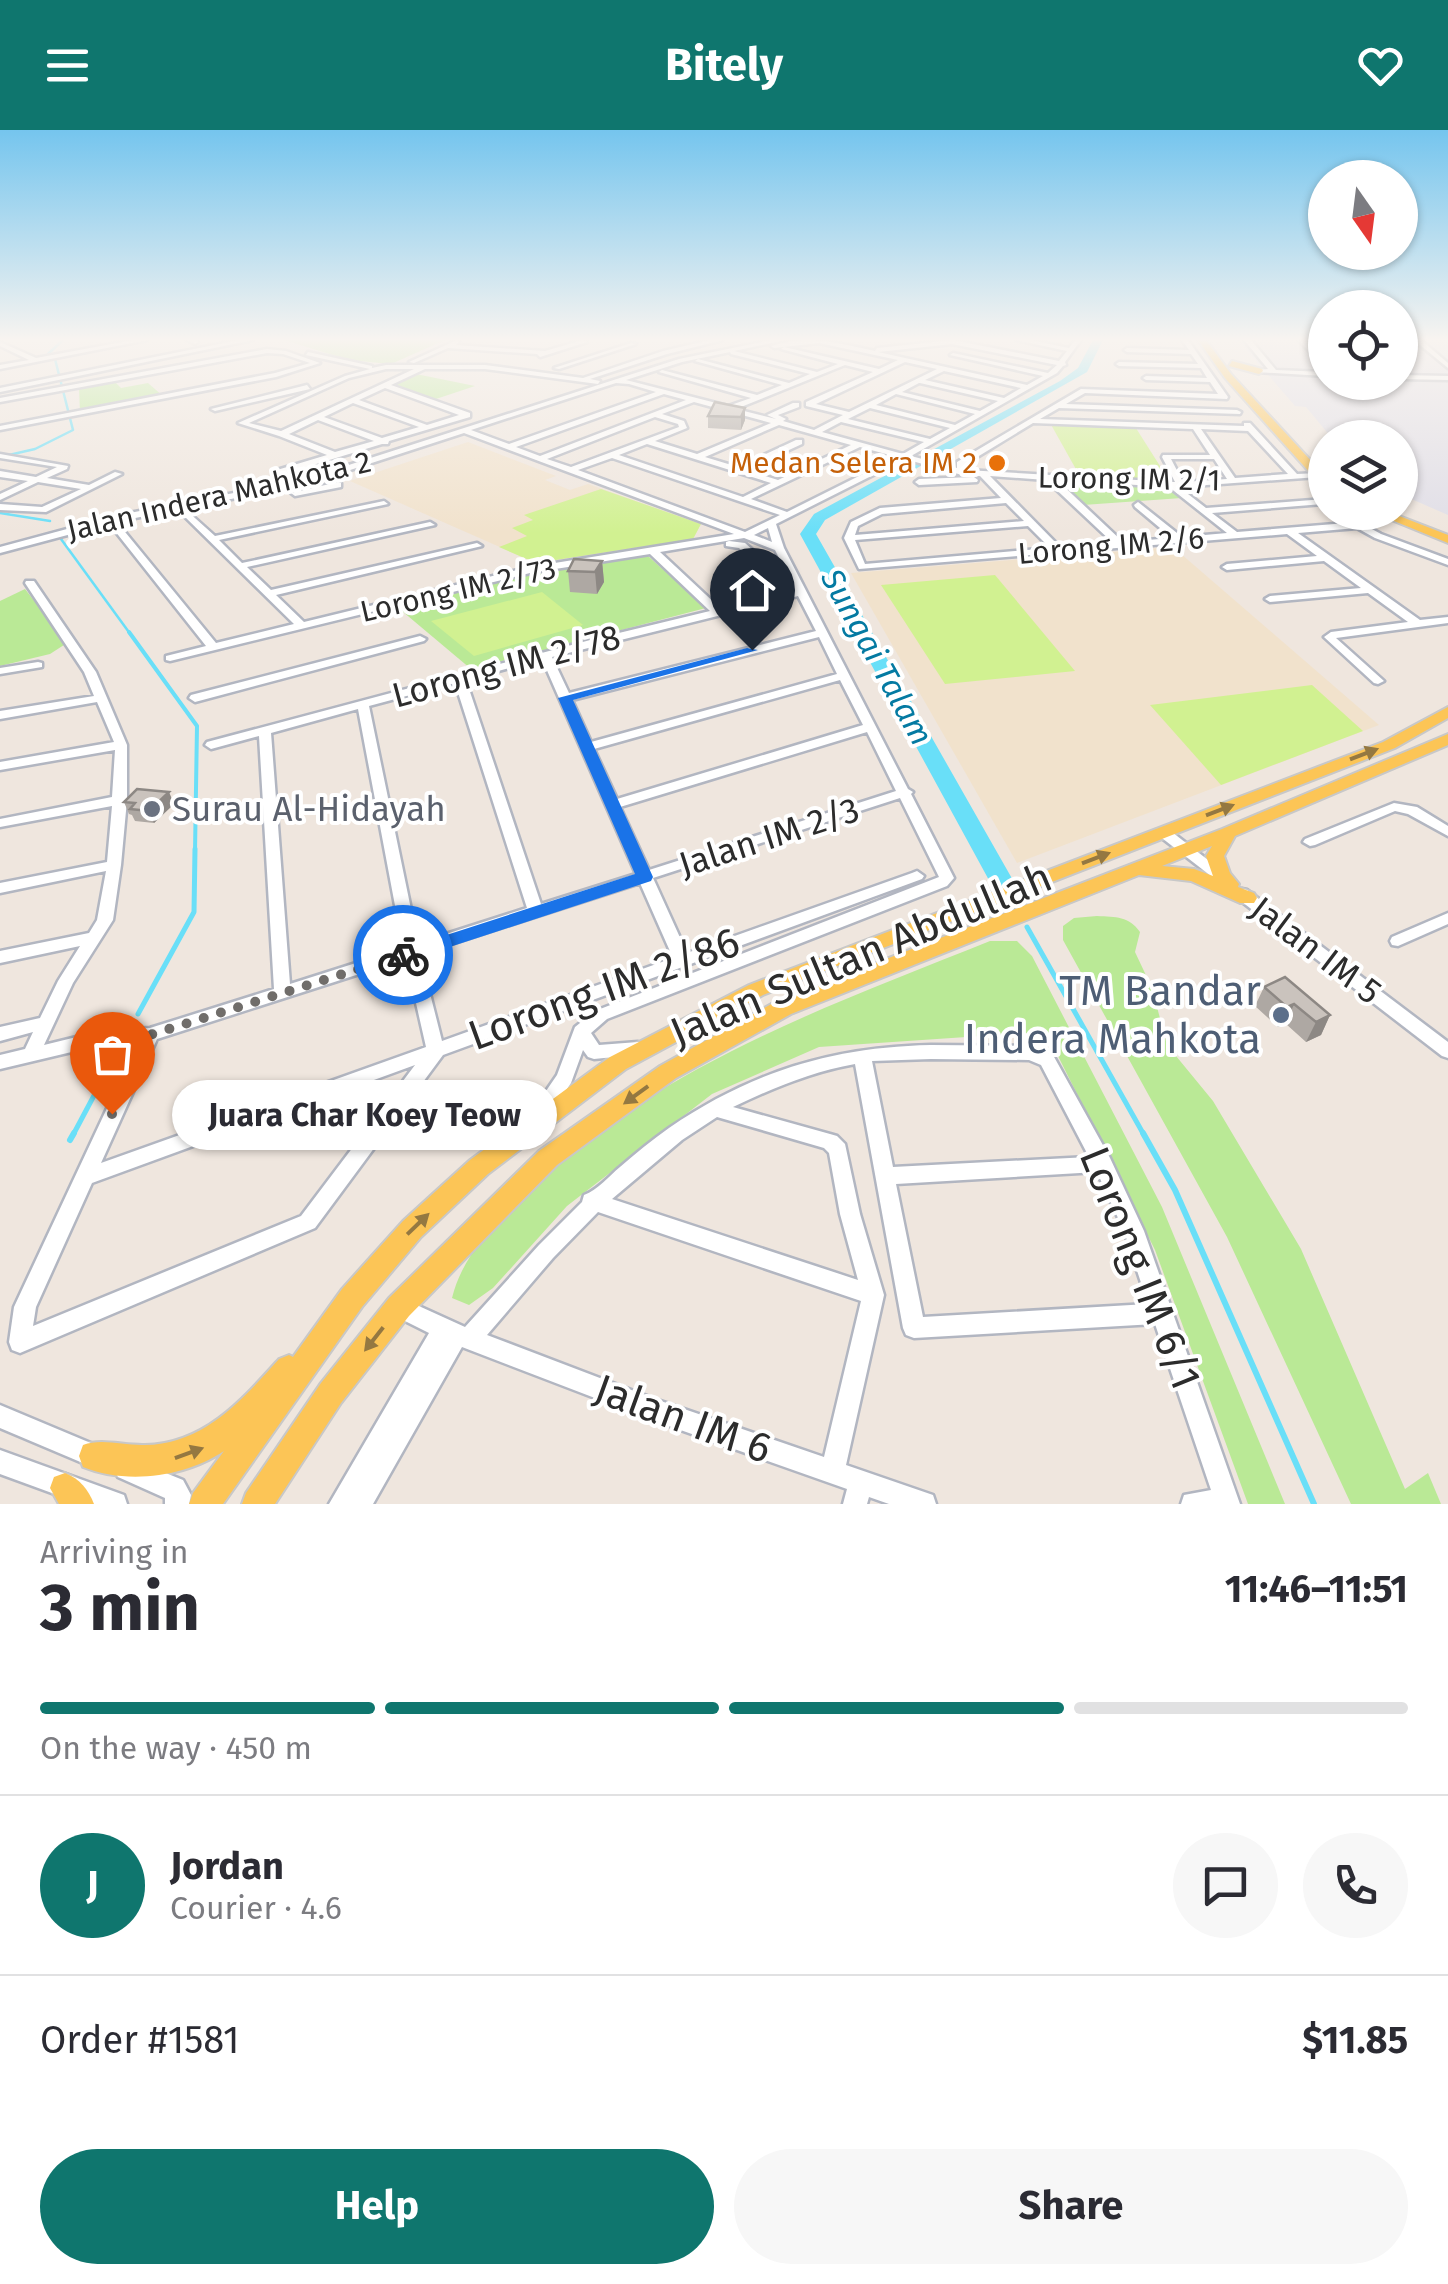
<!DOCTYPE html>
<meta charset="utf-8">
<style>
body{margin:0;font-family:"Fira Sans",sans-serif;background:#f7f7f7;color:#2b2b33;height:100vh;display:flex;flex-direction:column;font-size:38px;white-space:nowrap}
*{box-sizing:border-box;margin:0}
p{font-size:32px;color:#7c7c81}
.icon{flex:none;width:55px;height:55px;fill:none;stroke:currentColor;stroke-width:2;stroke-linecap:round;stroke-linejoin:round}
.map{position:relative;height:1374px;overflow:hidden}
.side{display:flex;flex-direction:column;background:#fff;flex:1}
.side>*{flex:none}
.needle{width:65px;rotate:166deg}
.tools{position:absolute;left:1308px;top:30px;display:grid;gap:20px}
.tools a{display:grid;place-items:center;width:110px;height:110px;border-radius:50%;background:#fff;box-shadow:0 2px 8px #0004;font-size:50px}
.pin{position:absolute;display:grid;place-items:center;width:85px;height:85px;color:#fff;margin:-102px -42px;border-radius:50% 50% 50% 0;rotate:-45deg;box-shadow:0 0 10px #0007}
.pin .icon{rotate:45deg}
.courier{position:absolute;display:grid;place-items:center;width:100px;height:100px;margin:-50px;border:8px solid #1a73e8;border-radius:50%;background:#fff;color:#222;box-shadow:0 2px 12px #0007}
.bubble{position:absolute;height:70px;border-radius:35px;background:#fff;box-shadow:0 2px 8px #0004;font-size:32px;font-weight:700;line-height:70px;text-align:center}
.headline em{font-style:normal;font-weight:700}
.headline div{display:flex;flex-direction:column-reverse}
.headline{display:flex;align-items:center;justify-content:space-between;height:170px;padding:0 40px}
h1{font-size:65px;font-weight:700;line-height:75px}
.bar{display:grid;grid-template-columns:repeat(4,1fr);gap:15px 10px;align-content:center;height:120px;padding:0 40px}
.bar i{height:12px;border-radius:8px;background:#e1e1e2}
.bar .on{background:#0f766e}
.bar p{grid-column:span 4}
.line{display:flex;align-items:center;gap:25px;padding:0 40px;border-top:2px solid #e1e1e2}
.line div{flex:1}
.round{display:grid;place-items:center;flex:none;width:105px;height:105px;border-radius:52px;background:#f7f7f7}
.button{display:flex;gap:20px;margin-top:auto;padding:20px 40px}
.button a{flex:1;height:115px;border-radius:60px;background:#0f766e;color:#fff;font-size:40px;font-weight:700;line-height:115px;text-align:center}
.button a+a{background:#f7f7f7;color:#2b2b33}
header{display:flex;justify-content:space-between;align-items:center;height:130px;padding:0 40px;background:#0f766e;color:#fff;font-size:45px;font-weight:700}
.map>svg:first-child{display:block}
.industrial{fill:#e0dee7}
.education{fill:#f1e2cc}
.green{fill:#bae996}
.pitch{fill:#d1f191}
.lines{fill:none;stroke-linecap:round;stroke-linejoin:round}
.stream-far3{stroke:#69dff8;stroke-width:2.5}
.stream-far2{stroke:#69dff8;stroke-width:4}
.stream-far1{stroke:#69dff8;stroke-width:5}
.stream{stroke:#69dff8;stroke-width:6}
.river{fill:#69dff8;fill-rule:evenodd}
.minor-casing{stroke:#b2b6c1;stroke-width:5}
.major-casing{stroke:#c8c8c8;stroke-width:4}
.minor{fill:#fff;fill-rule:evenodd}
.major{fill:#fcc556;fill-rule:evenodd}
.wall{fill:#aea8a3}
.shaded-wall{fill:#8d8884}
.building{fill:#cac3bd;stroke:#8d8884;stroke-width:2.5}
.oneway{fill:#947841}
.route{fill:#1a73e8}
.done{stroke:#706d6a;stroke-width:10;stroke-dasharray:0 18}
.food-dot{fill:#e8710a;stroke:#fff;stroke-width:4}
.worship-dot{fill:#6b7280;stroke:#fff;stroke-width:4}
.service-dot{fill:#5c6f8a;stroke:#fff;stroke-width:4}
.labels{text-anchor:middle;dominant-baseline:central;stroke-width:8;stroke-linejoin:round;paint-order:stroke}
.far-food-label{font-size:30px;fill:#c56008;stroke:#fff;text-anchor:end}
.far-street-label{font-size:30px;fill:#2c2c2c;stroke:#fff}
.far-water-label{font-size:32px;font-style:italic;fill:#047aa2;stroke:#fff}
.street-label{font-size:35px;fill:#2c2c2c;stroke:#fff}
.worship-label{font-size:35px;fill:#5b616d;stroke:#fff;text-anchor:start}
.near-street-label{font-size:42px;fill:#2c2c2c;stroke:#fff}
.near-service-label{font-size:42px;fill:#4e5e75;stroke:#fff;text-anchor:end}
</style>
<header><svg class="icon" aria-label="menu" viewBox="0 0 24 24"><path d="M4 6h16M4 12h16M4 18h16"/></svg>Bitely<svg class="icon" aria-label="heart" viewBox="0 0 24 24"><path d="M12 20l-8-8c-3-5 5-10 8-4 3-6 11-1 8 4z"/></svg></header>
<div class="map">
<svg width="1448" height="1374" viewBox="0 0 1448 1374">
<rect width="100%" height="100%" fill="#efe6de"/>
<path class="industrial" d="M1238 210H1325V252H1400V210H1448V385L1400 364V308L1331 307 1306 277 1295 276Z"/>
<g class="education">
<path d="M468 312 556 346 545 350 570 360 588 354 701 394 693 409 536 433 350 351Z"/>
<path d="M1173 417 1379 595 1017 733 851 443Z"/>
</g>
<g class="green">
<path d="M284 210H445L391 234 349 230Z"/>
<path d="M416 244 475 256 430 271 390 256Z"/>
<path d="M113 250 121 258 148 253 164 267 80 283 79 257Z"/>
<path d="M1061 353 1170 358 1182 368 1083 375Z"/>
<path d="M648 426 706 478 471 539 396 476 532 444Z"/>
<path d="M25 459 67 513 50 524 0 536V471Z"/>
<path d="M1097 786C1116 787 1129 786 1140 802L1135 822 1152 858 1167 915 1213 971 1301 1119 1405 1359 1428 1343 1441 1374H1351L1227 1107 1063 810V796L1074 788Z"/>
<path d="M990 811H1017L1032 826 1162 1077 1285 1374H1248L1155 1120 1051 912 1026 903 819 917 712 964 567 1076 493 1158 469 1175 452 1168C462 1127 491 1098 520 1069 650 939 823 878 990 811Z"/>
</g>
<g class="pitch">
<path d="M1049 291 1134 295 1172 355 1082 350Z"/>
<path d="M601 359 701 394 693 409 536 433 499 417 527 406 512 398 533 390 524 385Z"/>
<path d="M995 445 1075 541 945 554 881 455Z"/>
<path d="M542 462 583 495 474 526 431 491Z"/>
<path d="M1312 555 1363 601 1221 655 1150 575Z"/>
</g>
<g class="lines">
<g class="stream-far3">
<path d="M0 327 35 319 73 300 55 229 48 224 63 210"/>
<path d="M0 383 50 391"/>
<path d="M61 409 131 505"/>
</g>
<path class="stream-far2" d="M129 502 197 596 195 722"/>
<g class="stream-far1">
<path d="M1027 797 1144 1005"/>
<path d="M138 884 194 782 195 719"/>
<path d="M73 1005 106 943"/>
</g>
<g class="stream">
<path d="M1143 1003 1175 1060 1314 1374"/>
<path d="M70 1010 74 1003"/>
</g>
<path class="river" d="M1093 210H1103L1087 242 825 390 816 404 1014 752 1002 760 990 752 800 404 814 384 1060 251 1078 238Z"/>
<g class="minor-casing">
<g id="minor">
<path d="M133 210H147L0 239V235L29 230 0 216V212L36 228Z"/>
<path d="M187 210H196L198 212 195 214Z"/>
<path d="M239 210H253L0 262V258Z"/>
<path d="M457 210 459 212 456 215 545 221 583 210 587 212 540 227 537 224 448 218 414 233 409 232Z"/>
<path d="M710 210H723L667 224 590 249 600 251 598 254 485 239H425L391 255 470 283V287L389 311 388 314H382L280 345 277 344V340L327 325 279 306 238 293 345 246 370 239 306 225 308 222 372 236V238L386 235H485L583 248 663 221ZM386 239H414L281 301 249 293 349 248ZM385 258 459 285 427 295 359 270ZM353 273 419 297 382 308 324 287ZM318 290 374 311 335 322 289 304Z"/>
<path d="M771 210H785L734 221 817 242 838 234 781 219 784 217 879 239 898 230 819 213 774 218 771 216C807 204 838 213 875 221L877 218 953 210 1059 231 1067 221 1016 210H1030L1069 218 1075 210H1081L1065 232 1066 235 1063 236 1057 243 911 326 957 338V332L1081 259 1218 264 1210 252 1146 250 1143 248 1146 246 1207 248 1201 238 1119 236 1116 234 1119 232 1198 234 1191 224 1127 222 1124 220 1127 218 1189 220 1182 210H1188L1228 267 1227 269 1085 263 1066 274 1237 280 1241 282 1240 284 1059 278 1040 289 1244 296V293H1250L1297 344 1318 343V347L1179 357 1206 378 1325 369 1323 374 1212 383 1237 402 1359 392 1381 404 1448 429V435L1375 408 1357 398 1298 403 1420 490 1448 487V493L1336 508 1384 551 1378 554 1374 553 1324 507 1331 502 1408 492 1368 463 1270 472 1265 469 1270 466 1361 458 1324 431 1227 440 1222 437 1227 434 1317 426 1287 404 859 439 844 408 851 392 880 378 1001 368 980 346 962 345 905 329 776 394 784 418 908 659 913 662 911 664 954 748 947 756 607 889 591 903 599 915 638 912 644 914 647 919 644 924 594 929 588 927 583 920 571 953 540 998 533 1001 526 998 524 993 557 945 575 897 595 881 939 747 900 668 653 748 687 823 912 743 917 741 924 746 922 749 443 925 315 1098 20 1223 12 1220 9 1212 14 1177 138 912 101 915 0 939V925L25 919 33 902 0 911V897L40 888 58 851 80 816 0 833V821L89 803 97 790 106 741 0 763V753L107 732 112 676 0 697V689L112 667 115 620 0 640V632L114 612 97 572 0 589V581L94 566 84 542 25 453 26 451H34L96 542 127 615V670L121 735 113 790 73 853 44 915 101 901 150 898 274 859 259 606 211 619 205 615 207 612 594 509 710 481 650 424 530 443 170 531 166 530V526L206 516 115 401V397H121L216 513 294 494 183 385 181 383 186 380 215 406 384 371 388 374 219 410 242 433 430 392 435 395 247 437 271 460 477 413 482 416 276 465 304 492 530 437 734 404 464 303 307 354 120 391 0 423V417L119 385 302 350 679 229ZM952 214 1057 235 1048 243 953 223 950 225 1043 246 1027 255 878 222ZM730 222 731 224 810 244 789 253 698 229 695 231 782 255 757 265 662 240 659 242 751 268 728 276 626 250 682 232ZM905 232 937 239 849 282 816 274ZM845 235 873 242 806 272V276L843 285 814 300 783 291 786 289 778 285 799 277V273H793L767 285 776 289 736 279ZM944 241 1021 258 1004 268 925 250ZM616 253 629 254 656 262 509 314 471 300ZM919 253H920L998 271 980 281 902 262ZM664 264 686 270 540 326 516 317ZM896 264 975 284 955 295 876 275ZM694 272 771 293 697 324 655 311 687 298 684 291 662 284ZM870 278 950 298 930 309 848 289ZM655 287 678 294 679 297 571 337 547 329ZM841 292 924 312 903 324 822 302ZM1033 293 1193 299 1210 325H1163L1162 327 1175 352H1171L966 340 964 335ZM779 295 851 315 778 350 746 340 802 314V310H796L738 337 705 327ZM1201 299 1248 301 1288 344 1235 348ZM647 314 771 353 743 367 619 325ZM860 317 897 327 787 382 751 369ZM612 328 780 385 745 402 578 340ZM1171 329H1214L1227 349 1183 352ZM990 346 1046 350 1113 413 1060 417ZM1057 350 1169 357 1227 403 1182 407 1138 372 1134 375 1135 377 1172 408 1123 412ZM1006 373 1024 391 855 405 858 396 882 384ZM1028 396 1050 418 865 434 855 410ZM768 398 772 412 754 405ZM744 408 775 420 795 460 720 478 660 422ZM798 466 816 501 569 563 552 527ZM819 507 837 544 591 612 572 570ZM542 529 636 744 541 774 466 550ZM840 550 863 595 617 669 594 619ZM455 553 527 778 418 813 369 576ZM358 579 403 818 290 854 271 603ZM867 602 896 661 649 740 620 677ZM640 753 673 828 442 911 420 824ZM406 829 426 917 101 1033 157 909ZM415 935 301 1086 33 1196 36 1177 92 1053Z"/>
<path d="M1244 210H1251L1276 240 1325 242V246L1257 242V240L1268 239Z"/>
<path d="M1298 210H1305L1325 231V237Z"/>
<path d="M1414 210H1421L1448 233V238Z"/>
<path d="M631 213 636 214 559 239 554 238Z"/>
<path d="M267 219 286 221 320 233 276 247 0 300V296L275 243 310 233 283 224 267 223 0 272V268Z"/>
<path d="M1400 245 1448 246V250L1400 249Z"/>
<path d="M307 255 310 259 215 281 211 279Z"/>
<path d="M0 324 68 336 67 339 47 348 89 355 115 342 122 344 46 382 0 380V374L42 377 81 359 38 352 0 370V364L28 351 0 347V341L36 347 57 337 0 328Z"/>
<path d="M974 347 978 350 977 352 919 355 915 352 919 349Z"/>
<path d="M338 352 341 353V357L295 366 291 363Z"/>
<path d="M729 411 745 413 791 455V459L771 463V459L780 456 739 418 726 416V412Z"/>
<path d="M420 506 426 509 424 511 195 572 189 568 191 565Z"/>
<path d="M38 532 42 533V537L0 544V538Z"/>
<path d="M1394 673 1417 677 1448 696V706L1408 684 1395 681 1315 715 1310 716 1303 712 1305 709Z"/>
<path d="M1163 698 1168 699 1230 747 1232 750 1230 753H1220L1158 705 1156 702Z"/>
<path d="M1242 759 1247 760 1448 912V928L1442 926 1237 768 1235 764 1237 760Z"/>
<path d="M1448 783V794L1398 816 1392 815 1390 811 1392 807Z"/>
<path d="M931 915 1031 916 1053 925 1110 1028 1144 1101 1240 1374H1181L1184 1365 1211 1360 1155 1194 914 1208 906 1205 903 1198 855 934C811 942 773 958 733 977L830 1004 837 1006 845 1014 860 1084 884 1165 846 1335 933 1365 936 1374H889L869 1367 867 1374H843L847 1359 655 1291 462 1217 373 1374H329L429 1203 391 1184 388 1177 391 1170 399 1167 465 1197 539 1115 582 1072 584 1065C598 1060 609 1046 620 1037 636 1023 652 1010 669 998 751 942 832 917 931 915ZM931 929 1029 930 1041 935 1089 1027 893 1037 872 931ZM717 987 824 1018 829 1023 840 1084 858 1150 612 1069 682 1010ZM1097 1042 1124 1101 1148 1174 923 1187 896 1054ZM598 1082 861 1171 824 1327 655 1269 487 1205 553 1128Z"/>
<path d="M0 1275 105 1319 109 1327 105 1335 97 1339 0 1298Z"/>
<path d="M0 1320 124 1365 127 1374H82L0 1344Z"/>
<path d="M126 1327 183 1350 191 1365 189 1374H165V1368L118 1347 114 1339 118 1331Z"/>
</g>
</g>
<g class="major-casing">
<g id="major">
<path d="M1198 210H1206L1231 244 1325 346V356L1321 355 1225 248Z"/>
<path d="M1232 231 1262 239 1263 241 1259 244 1229 236Z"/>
<path d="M1372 382H1389L1448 405V413Z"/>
<path d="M1448 577V588L1395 618 763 865 626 939 488 1044 421 1107 362 1177 223 1374H189L193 1363 224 1321C185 1347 127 1355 83 1337L79 1326 83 1315C102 1308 125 1316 145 1315 204 1314 242 1270 279 1229L289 1225 293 1227 342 1159 403 1091 470 1030 610 927 749 855 1383 612Z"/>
<path d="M1448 604V615L1235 706 1224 726 1230 743 1239 754 1238 757 1254 763 1257 768 1254 773H1240L1191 751 1139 745 791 884 676 948 557 1035 409 1186 341 1273 275 1374H242L246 1363 321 1253 389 1168 539 1021 660 936 775 872 1222 699ZM1212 716 1206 726 1213 746 1194 739 1162 736Z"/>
<path d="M65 1343C80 1349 88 1359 94 1374H59L50 1358 54 1347Z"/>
</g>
</g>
<use href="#minor" class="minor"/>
<use href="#major" class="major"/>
</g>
<g class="wall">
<path d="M745 278V290L741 300 708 298V286Z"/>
<path d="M602 431 604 452 597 464 570 462 568 441Z"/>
<path d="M124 672 174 674 154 693 135 691 132 685 129 684Z"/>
<path d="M1264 857 1330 885 1321 905 1306 912 1286 894 1278 897 1255 876Z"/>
</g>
<g class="shaded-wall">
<path d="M745 278V290L741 300V287Z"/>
<path d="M602 431 604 452 597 464 595 442Z"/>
<path d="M169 662 174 674 154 693 149 681Z"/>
<path d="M1294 874 1286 894 1278 897 1287 877Z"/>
<path d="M1330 885 1321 905 1306 912 1316 892Z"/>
</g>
<g class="building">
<path d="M715 272 745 278 741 287 708 286Z"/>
<path d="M574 429 602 431 595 442 568 441Z"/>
<path d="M137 659 169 662 149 681 130 679 135 673 124 672Z"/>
<path d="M1285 847 1330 885 1316 892 1294 874 1287 877 1264 857Z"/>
</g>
<defs><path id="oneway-solid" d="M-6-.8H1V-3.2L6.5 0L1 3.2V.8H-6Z" transform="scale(2.5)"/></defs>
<g class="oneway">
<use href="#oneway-solid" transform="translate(1364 624) rotate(-21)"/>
<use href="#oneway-solid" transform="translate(1220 680) rotate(-21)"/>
<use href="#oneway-solid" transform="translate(1096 728) rotate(-21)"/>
<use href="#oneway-solid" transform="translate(636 965) rotate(144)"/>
<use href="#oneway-solid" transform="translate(418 1094) rotate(-44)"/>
<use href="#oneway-solid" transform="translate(374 1209) rotate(128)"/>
<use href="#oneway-solid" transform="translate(189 1323) rotate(-20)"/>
</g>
<linearGradient id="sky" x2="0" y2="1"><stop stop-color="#75c5ee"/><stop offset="0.52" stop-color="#f8f4f0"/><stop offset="1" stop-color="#f8f4f0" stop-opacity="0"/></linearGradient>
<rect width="1448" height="403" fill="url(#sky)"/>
<path class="route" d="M747 518 758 520 573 570 653 747 651 751 410 830H397V821L635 744 558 568Z"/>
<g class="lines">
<path class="done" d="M112 984 150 905 403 825"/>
</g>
<circle class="food-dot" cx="997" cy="333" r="10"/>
<circle class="worship-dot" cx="152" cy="679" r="10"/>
<circle class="service-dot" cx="1281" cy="885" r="10"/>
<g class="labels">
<g class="far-food-label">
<text x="977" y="333">Medan Selera IM 2</text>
</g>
<g class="far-street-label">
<text transform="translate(1129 349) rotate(1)">Lorong IM 2/1</text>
<text transform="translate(219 366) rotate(-13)">Jalan Indera Mahkota 2</text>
<text transform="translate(1111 416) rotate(-5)">Lorong IM 2/6</text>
<text transform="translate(458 460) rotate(-13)">Lorong IM 2/73</text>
</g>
<g class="far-water-label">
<text transform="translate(877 527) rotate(61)">Sungai Talam</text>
</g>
<g class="street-label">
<text transform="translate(506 536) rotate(-15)">Lorong IM 2/78</text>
<text transform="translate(769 707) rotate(-18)">Jalan IM 2/3</text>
<text transform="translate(1316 820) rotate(37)">Jalan IM 5</text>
</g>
<g class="worship-label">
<text x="172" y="679">Surau Al-Hidayah</text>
</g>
<g class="near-street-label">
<text transform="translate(861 825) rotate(-23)">Jalan Sultan Abdullah</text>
<text transform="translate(604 859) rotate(-20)">Lorong IM 2/86</text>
<text transform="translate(1140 1138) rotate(68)">Lorong IM 6/1</text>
<text transform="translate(683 1289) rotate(20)">Jalan IM 6</text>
</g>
<g class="near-service-label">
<text x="1261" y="861">TM Bandar<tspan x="1261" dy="48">Indera Mahkota</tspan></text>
</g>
</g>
</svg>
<div class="tools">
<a><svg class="needle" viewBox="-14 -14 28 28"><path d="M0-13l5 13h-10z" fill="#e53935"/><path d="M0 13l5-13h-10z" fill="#7c7c81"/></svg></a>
<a><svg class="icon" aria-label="locate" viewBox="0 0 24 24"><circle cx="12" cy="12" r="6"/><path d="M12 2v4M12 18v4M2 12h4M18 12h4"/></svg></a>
<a><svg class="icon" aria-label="layers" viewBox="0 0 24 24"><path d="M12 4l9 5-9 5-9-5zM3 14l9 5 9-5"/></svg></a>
</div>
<div class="pin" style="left:112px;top:984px;background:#ea580c"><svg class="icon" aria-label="bag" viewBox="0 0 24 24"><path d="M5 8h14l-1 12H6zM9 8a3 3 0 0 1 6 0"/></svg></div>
<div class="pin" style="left:752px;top:520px;background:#1f2937"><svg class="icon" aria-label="home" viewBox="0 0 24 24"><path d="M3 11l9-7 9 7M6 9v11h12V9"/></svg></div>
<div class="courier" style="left:403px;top:825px"><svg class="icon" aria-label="bike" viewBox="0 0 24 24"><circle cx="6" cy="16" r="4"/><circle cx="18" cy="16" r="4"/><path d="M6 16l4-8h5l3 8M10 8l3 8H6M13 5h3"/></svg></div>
<div class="bubble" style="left:172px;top:950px;width:385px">Juara Char Koey Teow</div>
</div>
<section class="side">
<div class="headline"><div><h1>3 min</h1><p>Arriving in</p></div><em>11:46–11:51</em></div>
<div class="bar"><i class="on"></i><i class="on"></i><i class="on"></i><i></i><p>On the way · 450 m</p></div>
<div class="line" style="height:180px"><b class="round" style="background:#0f766e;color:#fff">J</b><div><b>Jordan</b><p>Courier · 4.6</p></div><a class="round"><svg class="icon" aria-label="chat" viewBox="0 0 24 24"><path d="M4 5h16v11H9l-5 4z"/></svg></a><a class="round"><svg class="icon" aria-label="phone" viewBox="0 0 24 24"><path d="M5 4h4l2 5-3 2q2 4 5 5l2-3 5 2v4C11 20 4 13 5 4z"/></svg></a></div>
<div class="line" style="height:130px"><div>Order #1581</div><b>$11.85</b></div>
<div class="button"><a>Help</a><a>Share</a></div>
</section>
